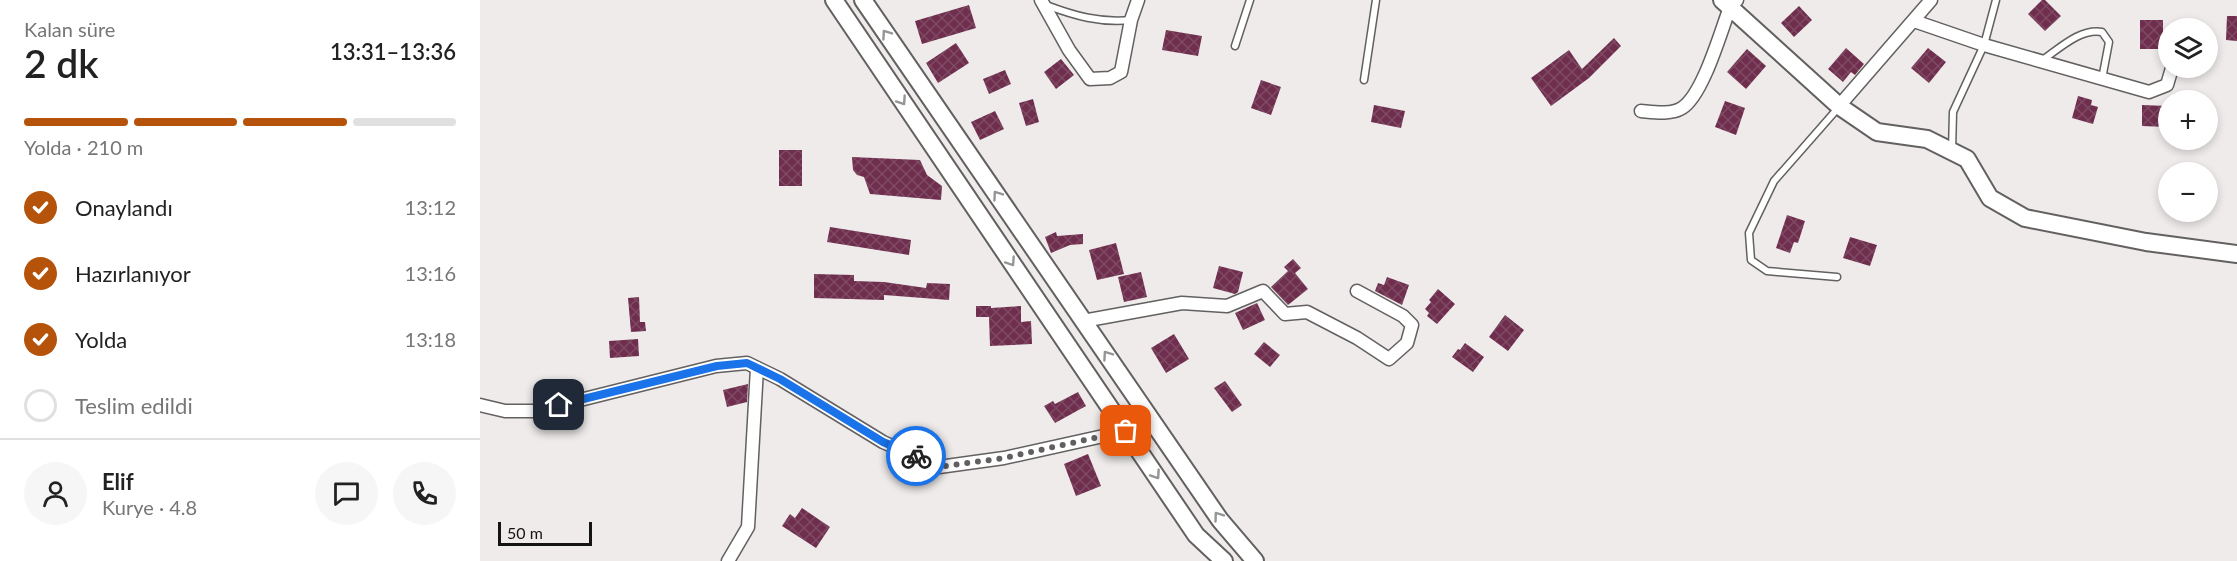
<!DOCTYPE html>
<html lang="tr">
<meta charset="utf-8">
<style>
body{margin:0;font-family:Lato,sans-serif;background:#f6f6f6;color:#222;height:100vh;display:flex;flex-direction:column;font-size:22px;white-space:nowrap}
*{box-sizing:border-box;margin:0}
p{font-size:20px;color:#767676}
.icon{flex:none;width:33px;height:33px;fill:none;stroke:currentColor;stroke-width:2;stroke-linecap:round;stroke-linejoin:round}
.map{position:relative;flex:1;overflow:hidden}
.sheet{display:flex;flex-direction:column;background:#fff;width:480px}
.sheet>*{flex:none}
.fabs{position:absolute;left:1678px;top:18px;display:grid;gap:12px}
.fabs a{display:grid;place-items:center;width:60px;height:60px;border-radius:50%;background:#fff;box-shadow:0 3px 9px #0003;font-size:30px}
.scale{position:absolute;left:18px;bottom:15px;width:94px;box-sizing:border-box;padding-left:6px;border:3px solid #151414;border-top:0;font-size:16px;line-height:21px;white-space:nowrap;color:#151414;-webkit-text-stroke:4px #efebeb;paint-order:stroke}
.pin{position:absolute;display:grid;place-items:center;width:51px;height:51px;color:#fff;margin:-26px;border-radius:12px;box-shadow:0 3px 9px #0006}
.courier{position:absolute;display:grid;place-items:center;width:60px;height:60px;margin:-30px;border:4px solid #1a73e8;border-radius:50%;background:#fff;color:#222;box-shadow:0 2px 8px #0007}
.overview em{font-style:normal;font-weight:600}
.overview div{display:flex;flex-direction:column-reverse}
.overview{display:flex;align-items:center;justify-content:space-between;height:102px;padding:0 24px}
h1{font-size:39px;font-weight:600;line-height:45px}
.bar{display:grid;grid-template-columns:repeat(4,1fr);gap:9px 6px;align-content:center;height:72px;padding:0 24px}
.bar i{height:8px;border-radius:4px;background:#e0e0e0}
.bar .current{background:#b45309}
.bar p{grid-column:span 4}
.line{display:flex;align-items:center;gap:15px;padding:0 24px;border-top:2px solid #e0e0e0}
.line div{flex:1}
.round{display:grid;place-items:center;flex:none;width:63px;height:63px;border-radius:32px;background:#f6f6f6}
ol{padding:0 24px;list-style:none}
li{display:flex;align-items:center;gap:18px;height:66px}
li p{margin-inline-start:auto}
li .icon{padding:6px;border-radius:50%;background:#b45309;color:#fff;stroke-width:4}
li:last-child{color:#767676}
li i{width:33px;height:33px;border:3px solid #e0e0e0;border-radius:50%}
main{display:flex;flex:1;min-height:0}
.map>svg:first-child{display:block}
.building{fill:url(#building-cross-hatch)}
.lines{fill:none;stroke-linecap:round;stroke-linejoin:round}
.lane-casing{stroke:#636060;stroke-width:9}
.street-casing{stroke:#636060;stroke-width:15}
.secondary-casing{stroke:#636060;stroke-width:20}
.lane{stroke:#fff;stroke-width:6}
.street{stroke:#fff;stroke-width:12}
.secondary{stroke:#fff;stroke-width:16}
.oneway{stroke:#969595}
.done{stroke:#615f5f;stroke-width:6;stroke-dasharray:0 10.8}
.route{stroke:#1a73e8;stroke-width:8}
</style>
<main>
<section class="sheet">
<div class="overview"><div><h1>2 dk</h1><p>Kalan süre</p></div><em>13:31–13:36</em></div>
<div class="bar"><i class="current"></i><i class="current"></i><i class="current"></i><i></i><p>Yolda · 210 m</p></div>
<ol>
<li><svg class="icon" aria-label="check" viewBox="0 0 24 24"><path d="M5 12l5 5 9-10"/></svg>Onaylandı<p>13:12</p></li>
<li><svg class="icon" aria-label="check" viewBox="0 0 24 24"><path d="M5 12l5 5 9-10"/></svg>Hazırlanıyor<p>13:16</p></li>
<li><svg class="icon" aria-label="check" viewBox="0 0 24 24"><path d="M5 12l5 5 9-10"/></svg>Yolda<p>13:18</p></li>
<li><i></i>Teslim edildi</li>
</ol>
<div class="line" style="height:108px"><a class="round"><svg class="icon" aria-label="person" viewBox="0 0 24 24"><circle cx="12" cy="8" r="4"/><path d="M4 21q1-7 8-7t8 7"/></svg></a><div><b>Elif</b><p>Kurye · 4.8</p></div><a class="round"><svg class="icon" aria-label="chat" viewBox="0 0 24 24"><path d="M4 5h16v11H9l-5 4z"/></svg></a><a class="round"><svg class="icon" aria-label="phone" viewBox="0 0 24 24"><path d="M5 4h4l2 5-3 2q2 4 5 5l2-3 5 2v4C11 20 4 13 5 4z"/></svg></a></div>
</section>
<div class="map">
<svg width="1757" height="561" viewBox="0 0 1757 561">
<defs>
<pattern id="building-cross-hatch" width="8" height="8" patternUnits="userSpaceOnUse" patternTransform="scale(1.5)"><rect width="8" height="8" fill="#6f2e4e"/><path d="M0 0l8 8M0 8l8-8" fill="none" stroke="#7e4a63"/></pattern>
</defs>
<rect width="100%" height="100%" fill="#efebeb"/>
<g class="building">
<path d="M1562 0H1565L1581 16 1565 31 1548 14Z"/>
<path d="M489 5 496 28 442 44 435 21Z"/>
<path d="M1319 6 1332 20 1314 37 1301 23Z"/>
<path d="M1747 16H1757V41L1746 40Z"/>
<rect x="1660" y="20" width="23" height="29"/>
<path d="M686 30 722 36 718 56 682 50Z"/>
<path d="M1134 38 1141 46 1109 78 1071 106 1051 78 1089 50 1102 69Z"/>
<path d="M476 43 489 63 458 83 446 63Z"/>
<path d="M1366 48 1384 64 1375 75 1371 72 1363 82 1348 69Z"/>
<path d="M1448 48 1466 62 1449 83 1431 68Z"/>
<path d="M1267 49 1286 66 1266 89 1247 72Z"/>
<path d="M581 59 594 75 576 89 564 72Z"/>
<path d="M525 70 531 84 509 94 503 79Z"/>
<path d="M781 80 801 87 791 115 771 108Z"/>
<path d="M1598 96 1612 100 1611 105 1618 107 1613 124 1592 118Z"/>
<path d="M553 99 559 122 546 126 539 103Z"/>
<path d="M1245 101 1265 108 1256 135 1235 127Z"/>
<path d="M894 105 925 111 921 128 891 122Z"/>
<path d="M1662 105 1688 106 1687 127 1662 126Z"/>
<path d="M515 111 524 129 500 140 491 122Z"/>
<rect x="299" y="150" width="23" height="36"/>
<path d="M372 157 440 160 447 175 462 186 461 200 390 194 384 177 377 175 373 170Z"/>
<path d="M1307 215 1325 221 1318 243 1314 242 1310 253 1296 248Z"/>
<path d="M350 227 431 240 429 255 347 242Z"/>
<path d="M576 232 577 236 603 234V244L590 245 571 253 565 237Z"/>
<path d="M1370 237 1397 245 1390 266 1363 258Z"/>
<path d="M636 243 644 274 617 280 609 250Z"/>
<path d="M813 259 821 268 815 273 828 289 808 305 791 287 808 271 804 267Z"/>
<path d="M739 266 763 272 758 292 755 294 733 288Z"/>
<path d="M661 272 667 297 644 302 638 277Z"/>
<path d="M334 274 374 275V281L404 282 446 288 447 283 470 284 469 300 404 295V300L334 298Z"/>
<path d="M907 277 929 285 922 305 895 291 898 283 904 285Z"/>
<path d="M958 289 975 304 957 324 947 316 949 313 945 309 951 302 949 300Z"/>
<path d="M159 297 160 322H165L166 331 151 332 148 298Z"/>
<path d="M777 303 785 320 763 330 755 313Z"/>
<path d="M496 306H511V308L541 306V322L551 321 552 344 510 346 509 317H496Z"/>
<path d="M1025 315 1044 330 1028 351 1009 337Z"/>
<path d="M694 334 709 359 686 373 671 348Z"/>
<path d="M158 339 159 356 130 358 129 341Z"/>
<path d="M784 342 800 355 790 367 774 354Z"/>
<path d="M985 343 1004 357 993 372 972 357 978 349 980 350Z"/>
<path d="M745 381 762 405 752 412 734 388Z"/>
<path d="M268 384 267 402 247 407 243 390Z"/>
<path d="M598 392 606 406 575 423 564 406 573 401 575 404Z"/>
<path d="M608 454 621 486 596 496 584 464Z"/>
<path d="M322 508 350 527 336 548 302 526 310 514 315 518Z"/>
</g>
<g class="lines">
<g class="lane-casing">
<g id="lane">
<path d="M566 5C595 16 620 23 651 20"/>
<path d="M755 46 770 0"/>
<path d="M1561 61C1579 49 1600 28 1622 32L1629 42 1622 79"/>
<path d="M884 80 896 0"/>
<path d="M1472 151 1473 112 1504 45 1516 0"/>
<path d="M1357 277 1287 271 1271 260 1269 233 1294 181 1359 107"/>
</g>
</g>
<g class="street-casing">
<g id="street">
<path d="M561 0 589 50 610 79 630 78 641 72 651 20 658 0"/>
<path d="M1434 21 1504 45 1669 92 1687 85 1692 68"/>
<path d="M1359 106 1451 0"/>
<path d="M1161 111C1173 112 1191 115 1202 108 1223 95 1241 31 1250 7L1257 0"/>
<path d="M603 321 702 303 747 306 783 291 805 314 827 312 877 338 909 359 927 343 932 325 923 316 877 291"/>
<path d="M0 405 25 411H56L236 366 267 363 300 379 403 442 459 467 524 458 646 431"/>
<path d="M248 561 268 527 277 368"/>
</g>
</g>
<g class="secondary-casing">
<g id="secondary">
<path d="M354 0 716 535 744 561"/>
<path d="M383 0 740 520 775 561"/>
<path d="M1242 0 1359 106 1397 132 1447 139 1487 159 1510 198 1545 218 1666 242 1757 254"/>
</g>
</g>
<use href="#lane" class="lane"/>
<use href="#street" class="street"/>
<use href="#secondary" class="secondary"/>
</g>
<defs><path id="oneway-chevron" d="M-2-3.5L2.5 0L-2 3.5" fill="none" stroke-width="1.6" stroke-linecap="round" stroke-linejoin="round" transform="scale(1.5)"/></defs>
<g class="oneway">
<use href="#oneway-chevron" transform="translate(406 34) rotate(-125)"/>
<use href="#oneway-chevron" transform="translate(422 101) rotate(56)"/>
<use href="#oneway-chevron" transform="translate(517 195) rotate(-125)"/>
<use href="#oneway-chevron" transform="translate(531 262) rotate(56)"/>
<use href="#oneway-chevron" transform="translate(627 355) rotate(-125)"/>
<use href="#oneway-chevron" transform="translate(676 475) rotate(56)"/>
<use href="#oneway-chevron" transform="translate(738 516) rotate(-126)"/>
</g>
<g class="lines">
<path class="done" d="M436 456 459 467 524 458 646 431"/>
<path class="route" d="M79 405 237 366 267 363 300 379 403 442 436 456"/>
</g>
</svg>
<div class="fabs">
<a><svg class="icon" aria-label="layers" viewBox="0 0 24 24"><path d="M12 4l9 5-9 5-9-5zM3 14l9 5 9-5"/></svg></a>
<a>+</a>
<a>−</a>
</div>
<div class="scale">50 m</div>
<div class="pin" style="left:646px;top:431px;background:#ea580c"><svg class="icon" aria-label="bag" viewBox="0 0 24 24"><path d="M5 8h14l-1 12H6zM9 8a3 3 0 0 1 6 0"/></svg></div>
<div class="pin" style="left:79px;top:405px;background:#1f2937"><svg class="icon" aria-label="home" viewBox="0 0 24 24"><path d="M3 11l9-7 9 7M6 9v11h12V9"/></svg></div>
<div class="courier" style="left:436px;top:456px"><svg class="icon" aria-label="bike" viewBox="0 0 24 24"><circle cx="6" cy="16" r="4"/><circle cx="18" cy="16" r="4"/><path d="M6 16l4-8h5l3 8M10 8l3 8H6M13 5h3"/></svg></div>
</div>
</main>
